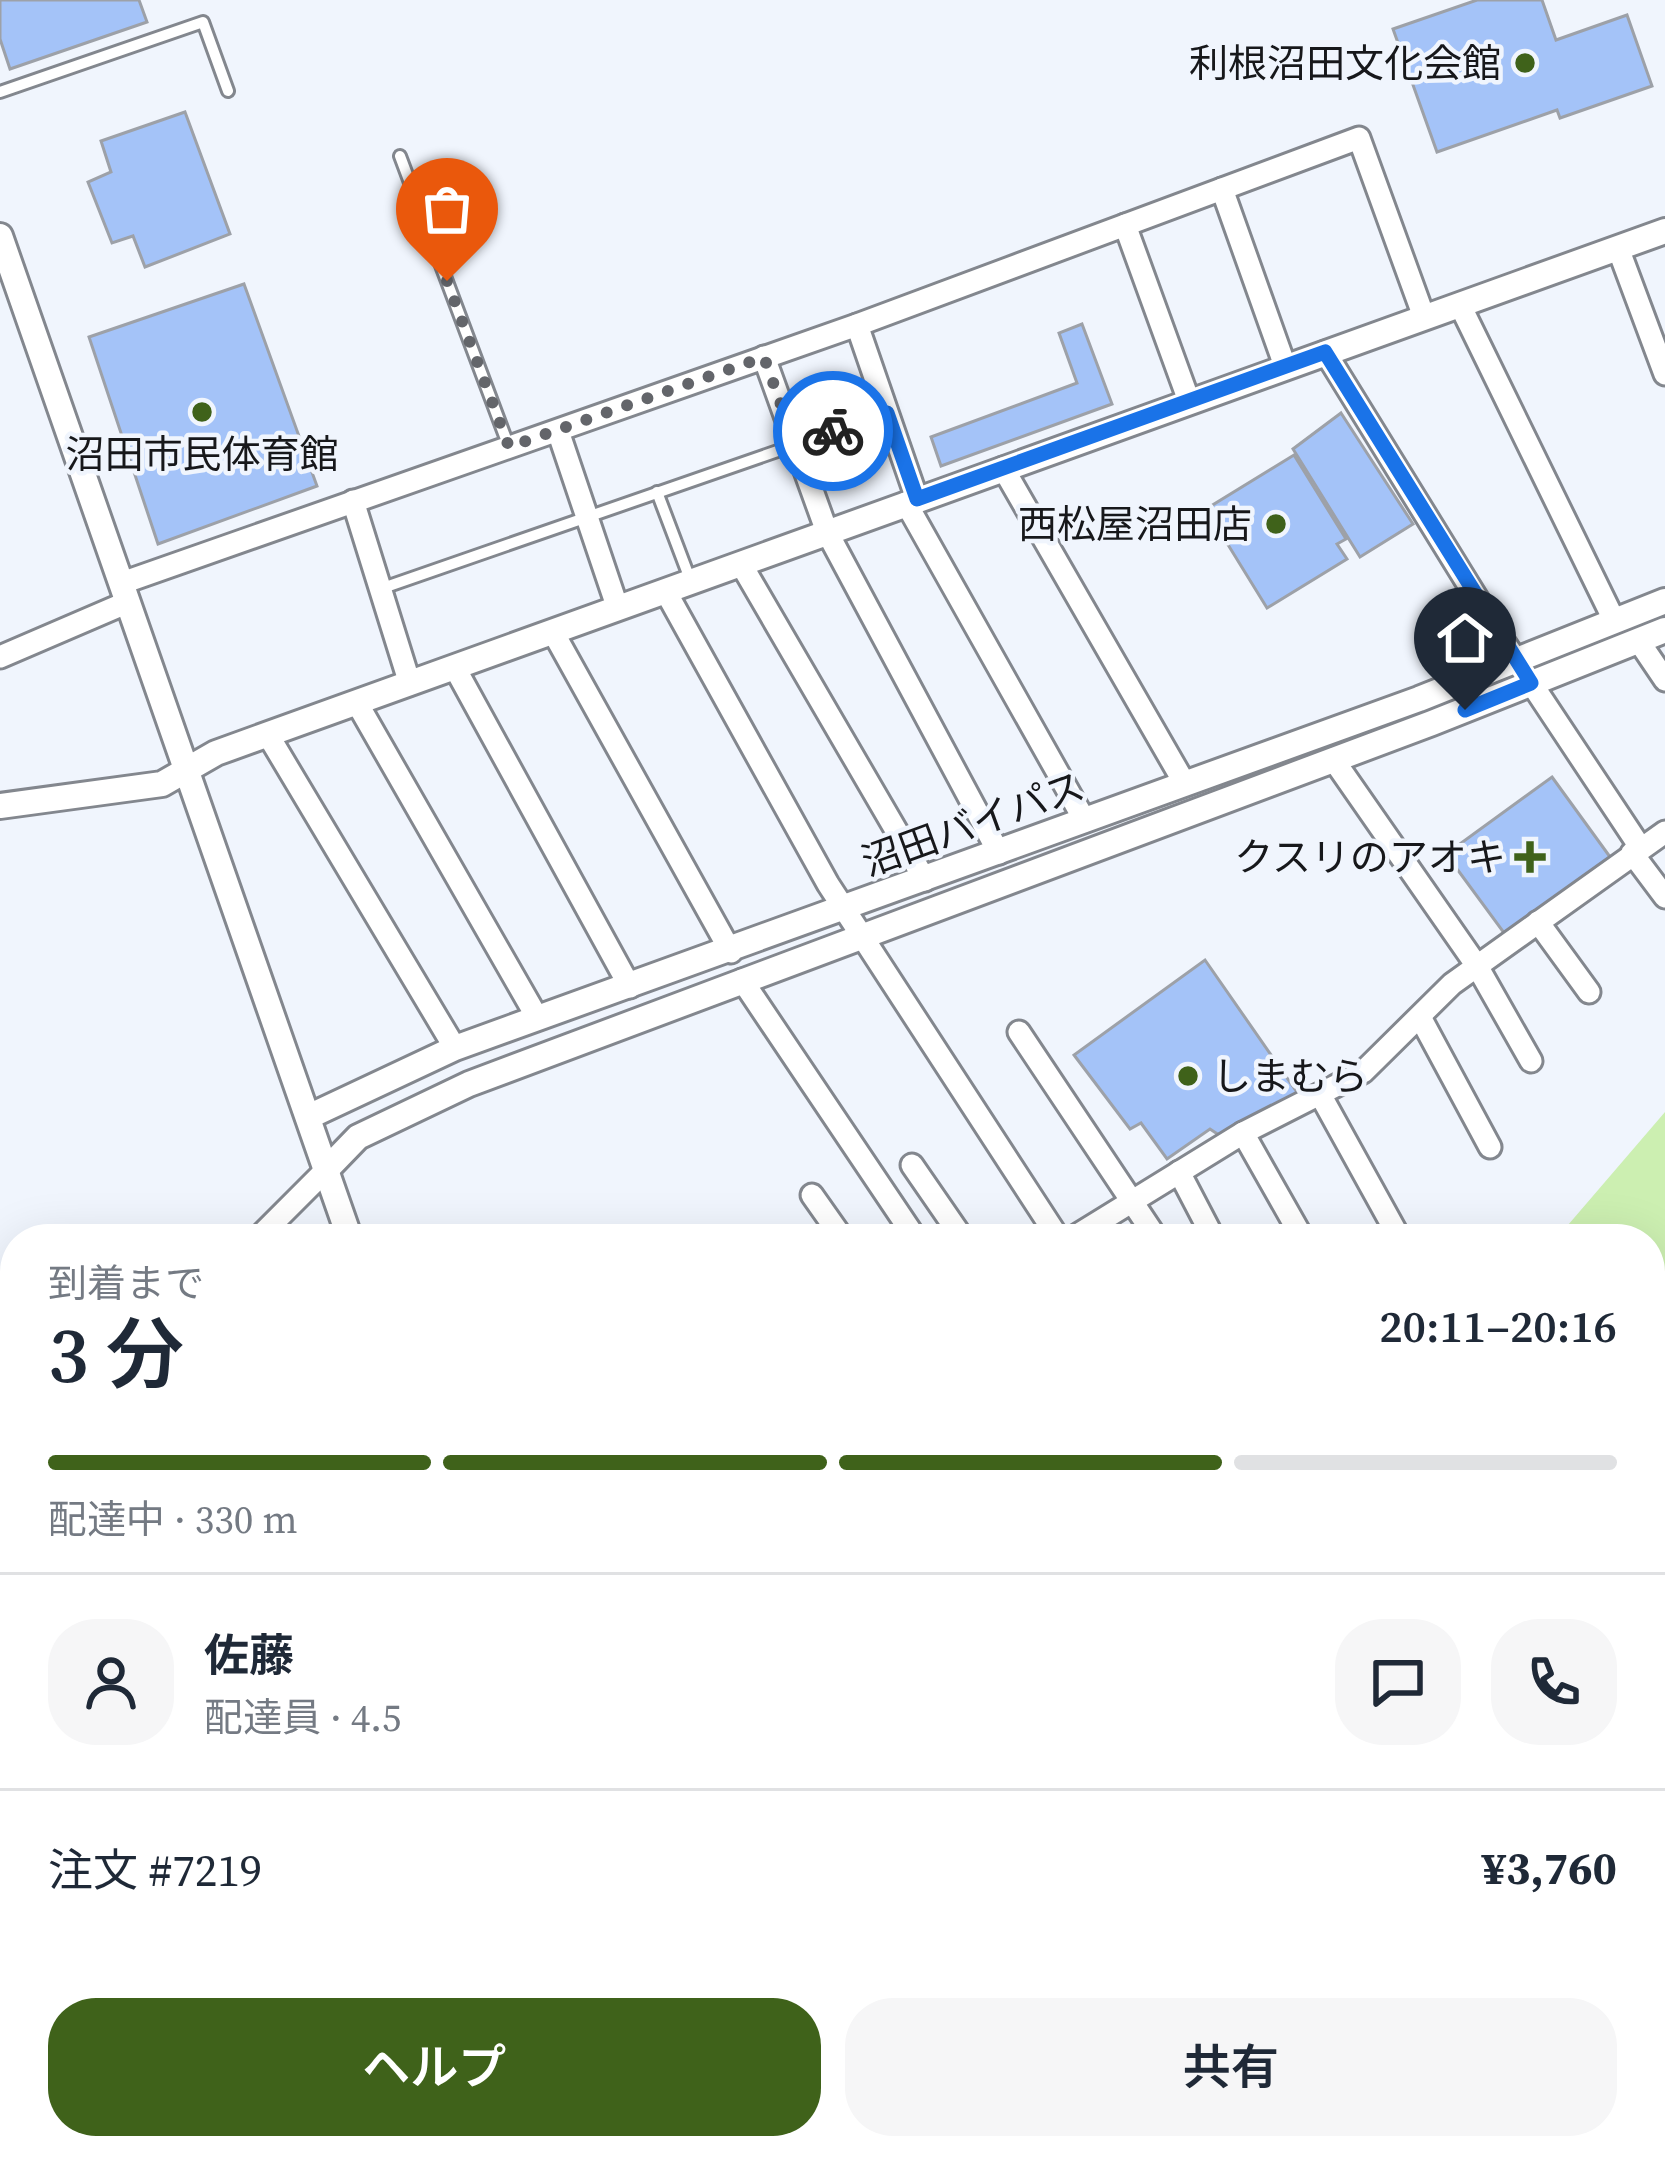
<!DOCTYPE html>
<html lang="ja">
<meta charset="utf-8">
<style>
body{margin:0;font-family:"Source Serif 4","Noto Sans JP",serif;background:#f6f6f7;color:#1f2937;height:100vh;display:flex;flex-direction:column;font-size:45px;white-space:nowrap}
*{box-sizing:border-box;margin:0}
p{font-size:39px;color:#747a83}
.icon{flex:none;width:66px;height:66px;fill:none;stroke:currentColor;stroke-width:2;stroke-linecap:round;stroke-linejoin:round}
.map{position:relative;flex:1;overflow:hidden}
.panel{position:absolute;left:0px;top:1224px;width:1665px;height:936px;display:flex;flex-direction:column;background:#fff;border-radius:48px 48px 0 0;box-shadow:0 12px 48px #0002}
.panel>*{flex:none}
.pin{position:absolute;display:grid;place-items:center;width:102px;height:102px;color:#fff;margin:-123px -51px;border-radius:50% 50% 50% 0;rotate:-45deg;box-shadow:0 0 12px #0007}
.pin .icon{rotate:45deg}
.courier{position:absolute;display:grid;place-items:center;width:120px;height:120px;margin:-60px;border:9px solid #1a73e8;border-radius:50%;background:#fff;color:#222;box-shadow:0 3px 15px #0007}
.overview em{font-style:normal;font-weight:600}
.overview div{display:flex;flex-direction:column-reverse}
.overview{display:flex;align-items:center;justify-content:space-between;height:204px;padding:0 48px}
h1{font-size:78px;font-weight:600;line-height:90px}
.bar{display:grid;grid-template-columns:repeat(4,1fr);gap:18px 12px;align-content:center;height:144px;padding:0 48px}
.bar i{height:15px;border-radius:9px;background:#e0e1e3}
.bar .on{background:#3f621a}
.bar p{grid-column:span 4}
.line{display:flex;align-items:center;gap:30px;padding:0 48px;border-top:3px solid #e0e1e3}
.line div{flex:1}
.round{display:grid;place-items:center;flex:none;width:126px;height:126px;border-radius:48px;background:#f6f6f7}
.button{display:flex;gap:24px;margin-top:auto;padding:24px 48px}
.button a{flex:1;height:138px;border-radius:48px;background:#3f621a;color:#fff;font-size:48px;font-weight:600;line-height:138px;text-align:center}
.button a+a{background:#f6f6f7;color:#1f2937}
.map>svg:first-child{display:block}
.green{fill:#ccefb1}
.building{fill:#a4c3f8;stroke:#9da1a8;stroke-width:3}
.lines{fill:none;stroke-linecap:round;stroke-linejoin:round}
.service-casing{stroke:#83878e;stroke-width:16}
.minor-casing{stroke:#83878e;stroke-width:27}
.tertiary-casing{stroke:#83878e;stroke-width:30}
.primary-casing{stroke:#d1d1d1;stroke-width:39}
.path{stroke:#8d9096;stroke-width:4.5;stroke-dasharray:9 6;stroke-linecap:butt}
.service{stroke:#fff;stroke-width:10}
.minor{stroke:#fff;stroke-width:21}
.tertiary{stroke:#fff;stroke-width:24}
.primary{stroke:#c7e0b2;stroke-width:33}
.done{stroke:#63656a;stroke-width:12;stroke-dasharray:0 21.6}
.route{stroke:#1a73e8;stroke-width:15}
.poi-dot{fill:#3f621a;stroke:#f0f5fd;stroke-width:4.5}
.labels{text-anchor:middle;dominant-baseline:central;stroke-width:9;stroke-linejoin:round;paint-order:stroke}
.poi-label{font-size:39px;fill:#17181b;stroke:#f0f5fd;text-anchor:end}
.street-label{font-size:39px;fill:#17181b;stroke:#f0f5fd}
</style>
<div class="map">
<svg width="1665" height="2160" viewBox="0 0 1665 2160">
<rect width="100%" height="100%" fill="#f0f5fd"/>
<g class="green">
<path d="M1665 1112V1410L1650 1433V1239H1556Z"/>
<path d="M1665 1593V1721L1650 1733V1613Z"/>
</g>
<g class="building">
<path d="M0 0H139L147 22 10 69 0 39Z"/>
<path d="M1477 0H1542L1556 40 1627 15 1652 86 1560 118 1557 110 1437 152 1393 29Z"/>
<path d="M185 112 230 234 145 267 133 236 112 243 88 182 111 172 101 141Z"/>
<path d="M244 284 317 486 158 544 89 337Z"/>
<path d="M1082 324 1112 404 941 466 931 437 1077 383 1059 333Z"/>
<path d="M1341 413 1413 524 1360 557 1293 449Z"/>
<path d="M1294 455 1346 539 1337 544 1347 559 1267 608 1206 509Z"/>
<path d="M1552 777 1613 861 1507 937 1446 854Z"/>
<path d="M1205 960 1301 1098 1219 1135 1210 1129 1167 1159 1141 1123 1130 1129 1074 1055Z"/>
</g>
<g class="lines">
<g class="service-casing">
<g id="service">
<path d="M0 92 203 22 228 91"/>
<path d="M400 156 509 447"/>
<path d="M657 492 690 579"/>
<path d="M380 589 887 413"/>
<path d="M1650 1585 1665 1567"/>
<path d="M0 1885 15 1910"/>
<path d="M0 2079 15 2064"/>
</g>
</g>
<g class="minor-casing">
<g id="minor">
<path d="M1222 189 1285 366"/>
<path d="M1125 225 1189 401"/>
<path d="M1618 248 1665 374"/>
<path d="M1460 305 1614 620"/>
<path d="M857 325 917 499"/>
<path d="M1325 352 1502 639 1640 847"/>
<path d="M764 357 827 532 999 853"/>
<path d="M558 431 618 609"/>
<path d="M1003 468 1185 784"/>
<path d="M353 501 410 684"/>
<path d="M906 503 1085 821"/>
<path d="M741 564 925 880"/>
<path d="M122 583 857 325 1359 138 1424 317"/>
<path d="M666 592 828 884 1059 1239"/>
<path d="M553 632 731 952"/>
<path d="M1638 640 1665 680"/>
<path d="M0 657 128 602"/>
<path d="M455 668 630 987"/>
<path d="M357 703 538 1019"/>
<path d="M268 735 455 1048"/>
<path d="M1333 759 1477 966 1531 1061"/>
<path d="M1632 853 1665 897"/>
<path d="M1538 922 1589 992"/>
<path d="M742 980 916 1239"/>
<path d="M1420 1017 1490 1147"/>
<path d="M1019 1032 1157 1239"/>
<path d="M1321 1096 1400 1239"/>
<path d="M1243 1133 1303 1239"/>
<path d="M912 1165 963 1239"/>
<path d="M1179 1172 1214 1239"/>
<path d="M812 1195 843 1239"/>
<path d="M257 1239 328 1168"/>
<path d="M1071 1239 1243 1133 1363 1072 1452 984 1665 832"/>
<path d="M0 1322 15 1328"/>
<path d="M0 1535 15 1517"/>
<path d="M0 1567 15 1592"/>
<path d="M0 1781 15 1806"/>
<path d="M1650 1909 1665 1928"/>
<path d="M1650 1993 1665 1988"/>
<path d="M1072 2160 1095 2145"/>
<path d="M1352 2160 1370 2145"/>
</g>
</g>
<g class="tertiary-casing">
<g id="tertiary">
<path d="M0 236 350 1239"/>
<path d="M0 806 162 784 216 753 1665 231"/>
<path d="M308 1117 455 1048 1419 699 1665 601"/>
<path d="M328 1168 358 1137 469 1084 1432 723 1665 630"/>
<path d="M323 2160 328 2145"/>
</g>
</g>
<g class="primary-casing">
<g id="primary">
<path d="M1650 2031 1665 2017"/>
<path d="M1497 2160 1516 2145"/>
</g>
</g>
<g class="path">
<path d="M1650 1512 1665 1487"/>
<path d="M156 2160 166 2145"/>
<path d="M564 2160 571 2145"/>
</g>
<use href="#service" class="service"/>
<use href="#minor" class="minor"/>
<use href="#tertiary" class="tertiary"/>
<use href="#primary" class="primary"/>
</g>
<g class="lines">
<path class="done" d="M447 281 509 447 764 357 795 444 833 431"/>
<path class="route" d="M833 431 887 413 917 499 1325 352 1531 683 1465 710"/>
</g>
<g class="poi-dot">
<circle cx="1525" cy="63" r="12"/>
<circle cx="202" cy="412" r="12"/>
<circle cx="1276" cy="524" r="12"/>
<path d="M1524 839h12v12h12v12h-12v12h-12v-12h-12v-12h12z"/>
<circle cx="1188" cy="1076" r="12"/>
</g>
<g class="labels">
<g class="poi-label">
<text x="1501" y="63">利根沼田文化会館</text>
<text x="202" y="454" text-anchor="middle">沼田市民体育館</text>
<text x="1252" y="524">西松屋沼田店</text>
<text x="1506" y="857">クスリのアオキ</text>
<text x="1212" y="1076" text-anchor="start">しまむら</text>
</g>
<g class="street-label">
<text transform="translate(973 824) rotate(-20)">沼田バイパス</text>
</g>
</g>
</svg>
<div class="pin" style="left:447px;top:281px;background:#ea580c"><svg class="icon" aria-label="bag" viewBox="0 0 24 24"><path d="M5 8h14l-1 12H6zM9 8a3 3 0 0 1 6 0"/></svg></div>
<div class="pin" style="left:1465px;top:710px;background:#1f2937"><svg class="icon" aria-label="home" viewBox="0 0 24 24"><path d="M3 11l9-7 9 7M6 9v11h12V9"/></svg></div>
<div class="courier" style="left:833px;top:431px"><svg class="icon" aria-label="bike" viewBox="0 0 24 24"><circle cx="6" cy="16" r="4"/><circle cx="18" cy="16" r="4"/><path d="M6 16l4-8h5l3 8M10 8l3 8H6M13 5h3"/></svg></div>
<section class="panel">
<div class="overview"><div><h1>3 分</h1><p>到着まで</p></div><em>20:11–20:16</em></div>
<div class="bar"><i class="on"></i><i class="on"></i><i class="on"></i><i></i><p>配達中 · 330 m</p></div>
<div class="line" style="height:216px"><a class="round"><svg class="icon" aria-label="person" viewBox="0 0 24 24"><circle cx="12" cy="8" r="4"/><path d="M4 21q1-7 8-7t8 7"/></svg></a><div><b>佐藤</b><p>配達員 · 4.5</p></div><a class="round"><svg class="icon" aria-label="chat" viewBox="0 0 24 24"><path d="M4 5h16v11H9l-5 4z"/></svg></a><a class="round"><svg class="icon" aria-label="phone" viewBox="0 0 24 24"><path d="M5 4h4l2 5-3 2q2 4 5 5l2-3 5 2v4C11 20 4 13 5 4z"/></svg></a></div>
<div class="line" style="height:156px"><div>注文 #7219</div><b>¥3,760</b></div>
<div class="button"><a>ヘルプ</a><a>共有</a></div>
</section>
</div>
